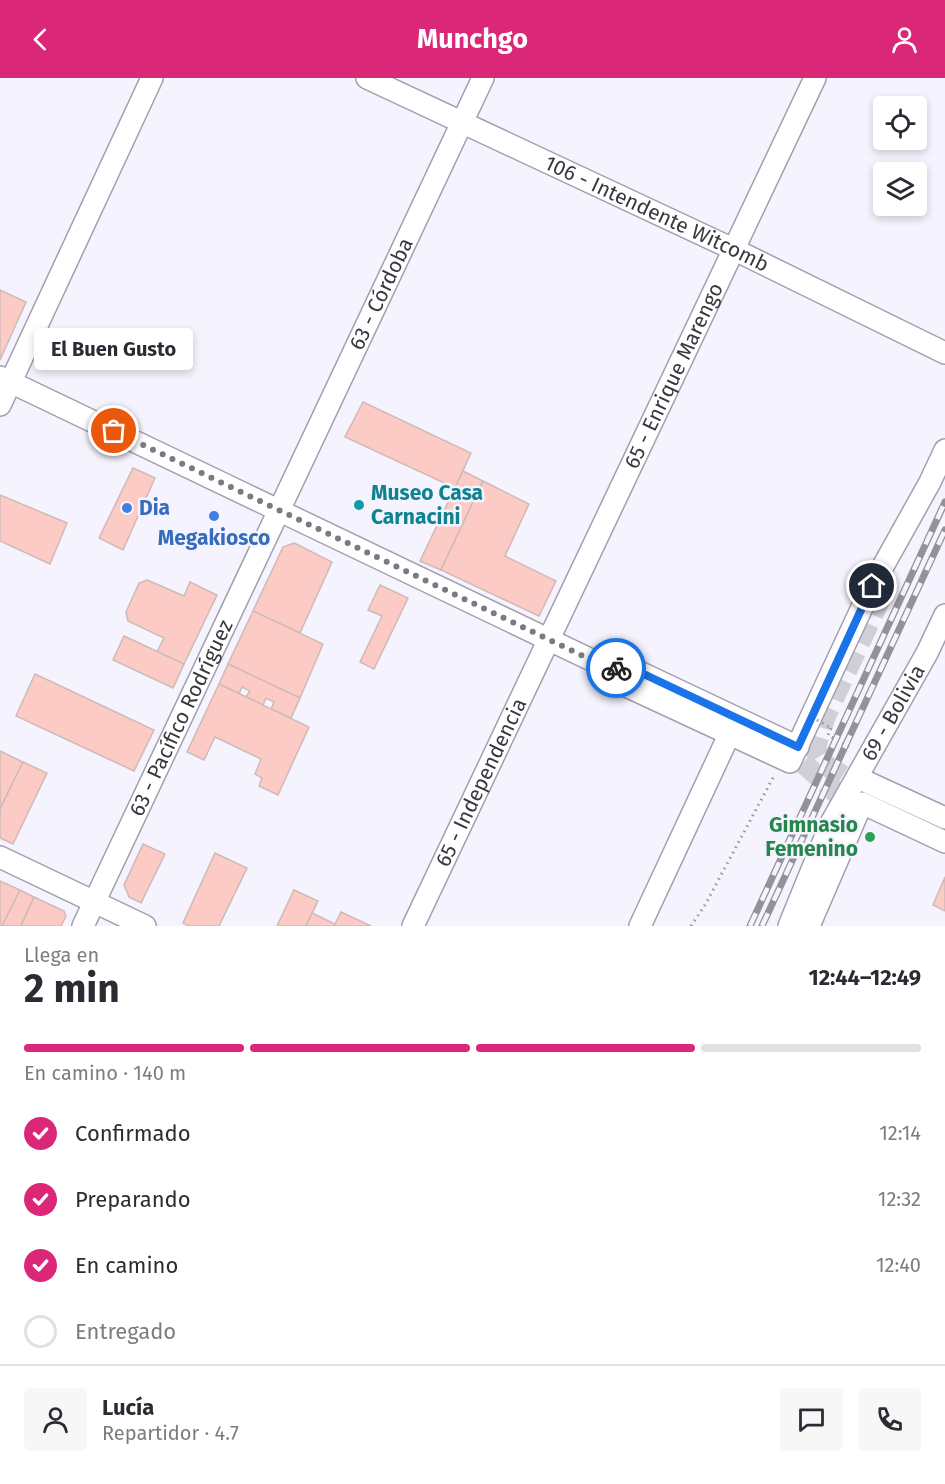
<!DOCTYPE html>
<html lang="es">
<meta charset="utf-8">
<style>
body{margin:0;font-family:"Fira Sans",sans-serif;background:#f7f7f7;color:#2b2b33;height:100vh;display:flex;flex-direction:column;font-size:22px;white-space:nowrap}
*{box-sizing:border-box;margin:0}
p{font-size:20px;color:#7c7c81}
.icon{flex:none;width:33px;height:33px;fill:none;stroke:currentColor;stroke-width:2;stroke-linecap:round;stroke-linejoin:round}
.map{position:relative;height:848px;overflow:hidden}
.sheet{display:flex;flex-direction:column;background:#fff;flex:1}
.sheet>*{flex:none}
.buttons{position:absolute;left:873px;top:18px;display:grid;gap:12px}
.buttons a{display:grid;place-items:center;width:54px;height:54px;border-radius:6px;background:#fff;box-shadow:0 3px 9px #0003;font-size:30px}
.pin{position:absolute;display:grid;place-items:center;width:51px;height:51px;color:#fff;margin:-26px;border:3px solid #fff;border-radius:50%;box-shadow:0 2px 6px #0007}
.courier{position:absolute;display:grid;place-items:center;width:60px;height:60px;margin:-30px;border:4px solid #1a73e8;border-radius:50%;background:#fff;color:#222;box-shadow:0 2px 8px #0007}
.bubble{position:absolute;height:42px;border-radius:6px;background:#fff;box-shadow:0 3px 9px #0003;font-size:20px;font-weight:700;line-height:42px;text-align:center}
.summary em{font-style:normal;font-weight:700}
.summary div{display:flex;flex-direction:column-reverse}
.summary{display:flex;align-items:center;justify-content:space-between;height:102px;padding:0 24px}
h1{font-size:39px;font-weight:700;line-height:45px}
.bar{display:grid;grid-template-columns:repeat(4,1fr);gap:9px 6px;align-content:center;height:72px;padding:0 24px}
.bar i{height:8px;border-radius:4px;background:#e1e1e2}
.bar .on{background:#db2777}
.bar p{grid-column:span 4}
.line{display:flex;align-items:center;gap:15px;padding:0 24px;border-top:2px solid #e1e1e2}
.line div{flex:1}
.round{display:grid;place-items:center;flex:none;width:63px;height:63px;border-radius:6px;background:#f7f7f7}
ol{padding:0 24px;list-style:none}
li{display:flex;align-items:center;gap:18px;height:66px}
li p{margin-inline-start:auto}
li .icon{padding:6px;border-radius:50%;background:#db2777;color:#fff;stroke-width:4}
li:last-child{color:#7c7c81}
li i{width:33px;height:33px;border:3px solid #e1e1e2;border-radius:50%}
header{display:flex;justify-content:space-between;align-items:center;height:78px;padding:0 24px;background:#db2777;color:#fff;font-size:27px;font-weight:700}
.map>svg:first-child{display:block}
.building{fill:#fccbc6;stroke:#cfbab7;stroke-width:1.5}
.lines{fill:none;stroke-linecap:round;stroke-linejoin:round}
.street-tunnel{stroke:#d0ced7;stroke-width:21;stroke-dasharray:21 10;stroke-linecap:butt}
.street-casing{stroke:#a39faf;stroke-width:24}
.path{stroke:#97959d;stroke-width:3;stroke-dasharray:1.5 4.5;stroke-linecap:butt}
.street{stroke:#fff;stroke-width:21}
.rail-casing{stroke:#939199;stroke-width:7}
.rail{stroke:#f5f3fd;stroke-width:4.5;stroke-dasharray:14;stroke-linecap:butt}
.path-bridge{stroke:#97959d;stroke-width:3;stroke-dasharray:1.5 4.5;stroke-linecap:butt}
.done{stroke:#7b7982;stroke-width:6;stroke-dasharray:0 10.8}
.route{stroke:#1a73e8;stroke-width:8}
.culture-dot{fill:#0f9aa8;stroke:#f5f3fd;stroke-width:2}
.shop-dot{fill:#3f7fe0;stroke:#f5f3fd;stroke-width:2}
.leisure-dot{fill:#2e9e5b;stroke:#f5f3fd;stroke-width:2}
.labels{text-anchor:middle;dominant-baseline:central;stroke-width:5;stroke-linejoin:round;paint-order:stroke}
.street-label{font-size:21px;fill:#3a383f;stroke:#f5f3fd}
.culture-label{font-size:21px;font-weight:bold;fill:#0d838f;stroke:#f5f3fd;text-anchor:start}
.shop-label{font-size:21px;font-weight:bold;fill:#366cbe;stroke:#f5f3fd;text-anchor:start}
.leisure-label{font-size:21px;font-weight:bold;fill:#27864d;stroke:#f5f3fd;text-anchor:end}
</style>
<header><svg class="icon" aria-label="back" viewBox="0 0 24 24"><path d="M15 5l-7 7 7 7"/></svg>Munchgo<svg class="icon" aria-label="person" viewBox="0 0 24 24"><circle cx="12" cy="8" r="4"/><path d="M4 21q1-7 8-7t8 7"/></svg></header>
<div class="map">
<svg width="945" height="848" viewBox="0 0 945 848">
<rect width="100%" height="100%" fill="#f5f3fd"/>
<g class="building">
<path d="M0 212 26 224 0 282Z"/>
<path d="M363 324 471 375 455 410 345 359Z"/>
<path d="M133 390 155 400 123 472 99 460Z"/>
<path d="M463 393 483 403 441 492 420 483Z"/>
<path d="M483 403 529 426 505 478 556 503 539 538 441 492Z"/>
<path d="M0 417 67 445 50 486 0 463Z"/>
<path d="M294 465 332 484 300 555 253 533 283 469Z"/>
<path d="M147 502 184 518 190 504 217 517 184 586 157 574 164 560 128 543 126 534 139 505Z"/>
<path d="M380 507 408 520 374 591 360 584 382 538 368 532Z"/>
<path d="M253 533 323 566 300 620 228 586Z"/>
<path d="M124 558 184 586 173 610 113 582Z"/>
<path d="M228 586 300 620 291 640 271 631 274 624 266 620 263 627 246 619 250 613 242 609 239 616 219 606Z"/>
<path d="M35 596 154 652 134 693 16 638Z"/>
<path d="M219 606 309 649 278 717 259 708 262 700 255 696 261 681 215 659 204 682 187 674Z"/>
<path d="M0 673 23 684 0 731Z"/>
<path d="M23 684 47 695 13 766 0 760V731Z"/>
<path d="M143 766 165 776 141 825 129 819 124 807Z"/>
<path d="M215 775 247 790 219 848H189L183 845Z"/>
<path d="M945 799V833L933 827Z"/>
<path d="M0 803 20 812 2 848H0Z"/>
<path d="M20 812 34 819 21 848H2Z"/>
<path d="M294 812 318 823 306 848H277Z"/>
<path d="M34 819 64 833 66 838 61 848H21Z"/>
<path d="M341 834 371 848H334Z"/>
<path d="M312 835 335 846 334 848H306Z"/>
</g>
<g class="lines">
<g class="street-tunnel">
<path d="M777 668 802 684 842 720 846 729 844 739"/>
<path d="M869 714 824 686 815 671 825 639 881 519"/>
</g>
<g class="street-casing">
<g id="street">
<path id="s1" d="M367 0 733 171 945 275"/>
<path d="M0 299 606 589 633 591 798 669"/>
<path d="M0 327 152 0"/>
<path d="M606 589 622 606 790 684 872 508 930 404 945 372"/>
<path d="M858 700 945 740"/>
<path d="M0 779 145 848"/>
<path id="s2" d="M83 848 483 0"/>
<path id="s3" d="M413 848 815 0"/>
<path d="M640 848 729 657"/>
<path id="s4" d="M789 848 831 745 927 575 945 537"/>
<path d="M809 848 862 725 945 764"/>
</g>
</g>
<g class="path">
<path d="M831 650 828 657 851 670"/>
<path d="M691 848 705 827 775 696"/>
</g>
<use href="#street" class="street"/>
<g class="rail-casing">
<g id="rail">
<path d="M750 848 945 424"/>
<path d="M762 848 945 452"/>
</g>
</g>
<use href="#rail" class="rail"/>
<path class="path-bridge" d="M817 642 831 650"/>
</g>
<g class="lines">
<path class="done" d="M114 353 606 589 616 590"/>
<path class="route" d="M616 590 633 591 798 669 872 508"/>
</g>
<circle class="culture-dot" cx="359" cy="427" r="6"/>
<g class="shop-dot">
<circle cx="127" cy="430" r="6"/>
<circle cx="214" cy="438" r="6"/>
</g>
<circle class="leisure-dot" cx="870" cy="759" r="6"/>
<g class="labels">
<g class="street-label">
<text stroke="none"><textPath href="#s1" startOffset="320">106 - Intendente Witcomb</textPath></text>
<text stroke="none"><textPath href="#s2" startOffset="699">63 - Córdoba</textPath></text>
<text stroke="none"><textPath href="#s3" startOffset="609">65 - Enrique Marengo</textPath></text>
<text stroke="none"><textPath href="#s4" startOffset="238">69 - Bolivia</textPath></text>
<text stroke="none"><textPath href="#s2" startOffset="230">63 - Pacífico Rodríguez</textPath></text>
<text stroke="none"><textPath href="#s3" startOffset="159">65 - Independencia</textPath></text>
</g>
<g class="culture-label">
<text x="371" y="415">Museo Casa<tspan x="371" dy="24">Carnacini</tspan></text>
</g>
<g class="shop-label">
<text x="139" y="430">Dia</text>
<text x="214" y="460" text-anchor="middle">Megakiosco</text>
</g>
<g class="leisure-label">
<text x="858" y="747">Gimnasio<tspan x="858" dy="24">Femenino</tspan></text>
</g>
</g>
</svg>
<div class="buttons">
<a><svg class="icon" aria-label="locate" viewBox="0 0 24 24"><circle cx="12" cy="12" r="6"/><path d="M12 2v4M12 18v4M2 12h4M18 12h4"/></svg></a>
<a><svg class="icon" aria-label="layers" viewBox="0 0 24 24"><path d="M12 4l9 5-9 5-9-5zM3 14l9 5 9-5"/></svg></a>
</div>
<div class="pin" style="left:114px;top:353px;background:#ea580c"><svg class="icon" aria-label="bag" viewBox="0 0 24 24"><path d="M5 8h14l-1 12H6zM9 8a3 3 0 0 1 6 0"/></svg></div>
<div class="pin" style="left:872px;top:508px;background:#1f2937"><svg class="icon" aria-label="home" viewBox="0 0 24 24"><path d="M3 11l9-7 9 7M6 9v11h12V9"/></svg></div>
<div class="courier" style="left:616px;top:590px"><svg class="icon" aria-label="bike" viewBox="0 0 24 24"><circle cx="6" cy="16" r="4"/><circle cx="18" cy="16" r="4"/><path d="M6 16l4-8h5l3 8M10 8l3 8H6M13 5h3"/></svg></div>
<div class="bubble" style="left:34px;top:250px;width:159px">El Buen Gusto</div>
</div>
<section class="sheet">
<div class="summary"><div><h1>2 min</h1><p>Llega en</p></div><em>12:44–12:49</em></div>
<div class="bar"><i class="on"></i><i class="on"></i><i class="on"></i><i></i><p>En camino · 140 m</p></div>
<ol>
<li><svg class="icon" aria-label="check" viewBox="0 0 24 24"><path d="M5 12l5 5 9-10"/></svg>Confirmado<p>12:14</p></li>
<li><svg class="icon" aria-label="check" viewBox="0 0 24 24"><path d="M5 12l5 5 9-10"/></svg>Preparando<p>12:32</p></li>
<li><svg class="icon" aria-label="check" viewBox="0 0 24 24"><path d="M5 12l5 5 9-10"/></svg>En camino<p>12:40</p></li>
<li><i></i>Entregado</li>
</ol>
<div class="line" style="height:108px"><a class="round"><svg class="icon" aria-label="person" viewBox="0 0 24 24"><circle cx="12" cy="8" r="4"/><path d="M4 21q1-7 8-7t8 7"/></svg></a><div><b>Lucía</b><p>Repartidor · 4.7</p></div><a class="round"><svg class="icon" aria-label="chat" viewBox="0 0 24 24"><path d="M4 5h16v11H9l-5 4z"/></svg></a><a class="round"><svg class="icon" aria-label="phone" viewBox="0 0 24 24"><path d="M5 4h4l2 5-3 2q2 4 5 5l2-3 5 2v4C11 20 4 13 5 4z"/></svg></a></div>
</section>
